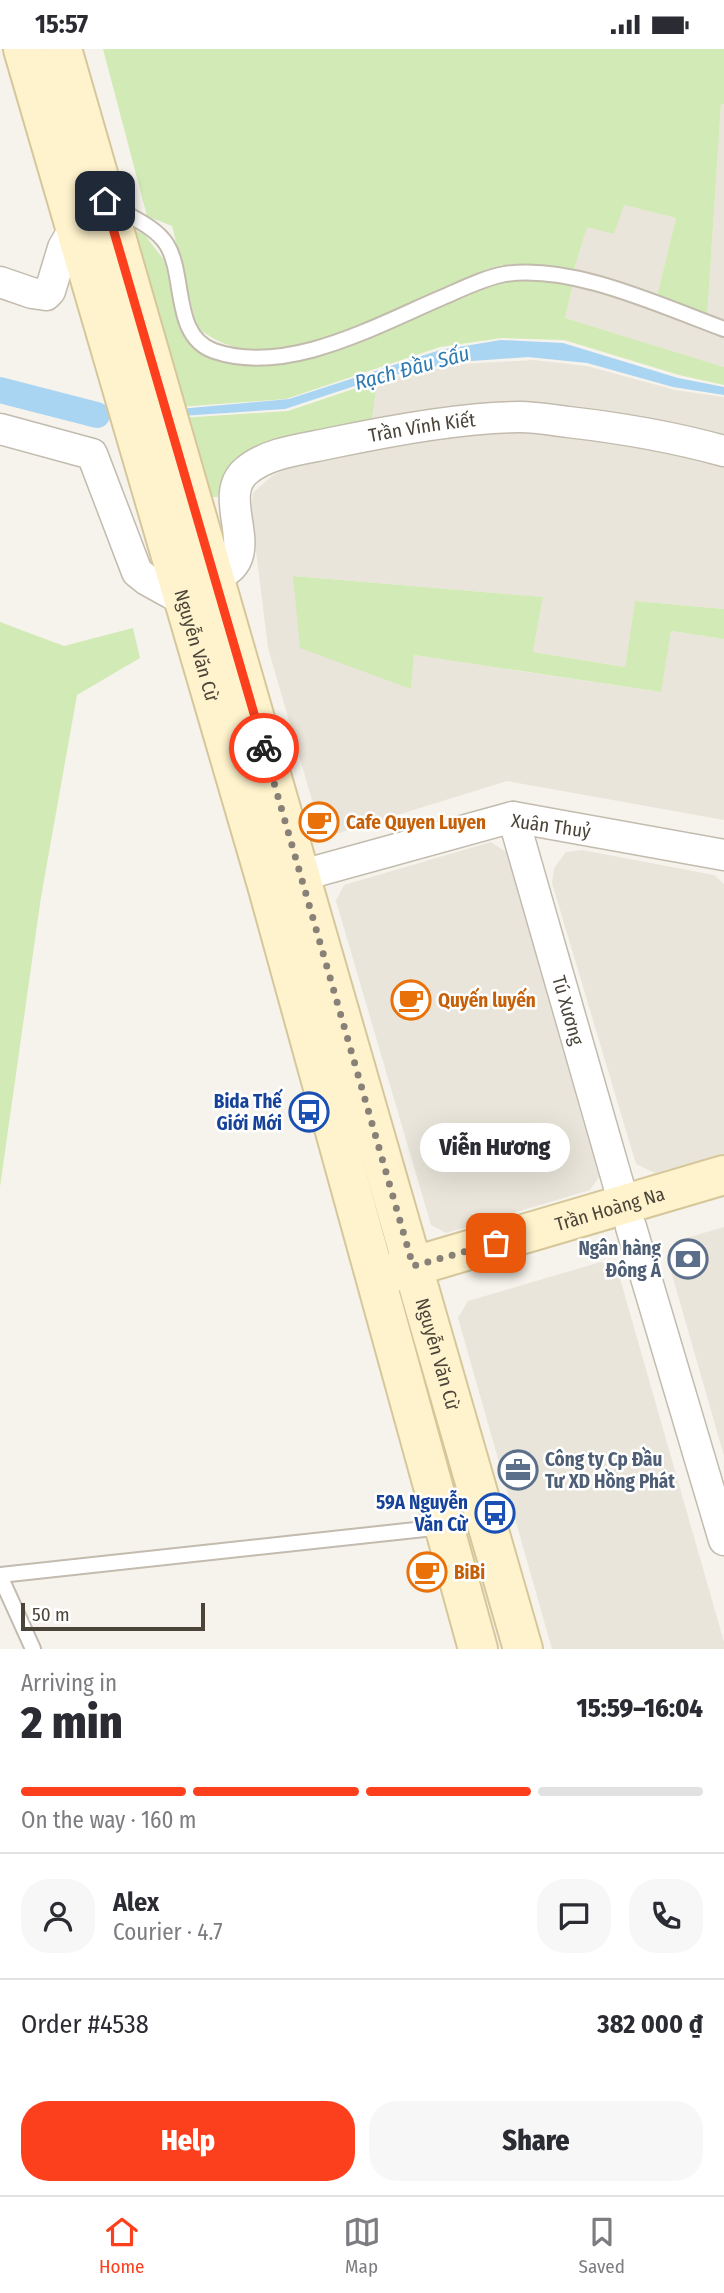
<!DOCTYPE html>
<meta charset="utf-8">
<style>
body{margin:0;font-family:"Fira Sans Condensed",sans-serif;background:#f7f7f7;color:#2b2b33;height:100vh;display:flex;flex-direction:column;font-size:26px;white-space:nowrap}
*{box-sizing:border-box;margin:0}
p{font-size:23px;color:#7c7c81}
.icon{flex:none;width:38px;height:38px;fill:none;stroke:currentColor;stroke-width:2;stroke-linecap:round;stroke-linejoin:round}
.map{position:relative;height:1600px;overflow:hidden}
.panel{display:flex;flex-direction:column;background:#fff;flex:1}
.panel>*{flex:none}
.scale{position:absolute;left:21px;bottom:18px;width:184px;box-sizing:border-box;padding-left:7px;border:4px solid #4b4439;border-top:0;font-size:19px;line-height:24px;white-space:nowrap;color:#4b4439;-webkit-text-stroke:5px #fff;paint-order:stroke}
.pin{position:absolute;display:grid;place-items:center;width:60px;height:60px;color:#fff;margin:-30px;border-radius:14px;box-shadow:0 4px 10px #0006}
.courier{position:absolute;display:grid;place-items:center;width:70px;height:70px;margin:-35px;border:5px solid #fc3f1d;border-radius:50%;background:#fff;color:#222;box-shadow:0 2px 9px #0007}
.bubble{position:absolute;height:49px;border-radius:24px;background:#fff;box-shadow:0 7px 28px #0002;font-size:23px;font-weight:800;line-height:49px;text-align:center}
.overview em{font-style:normal;font-weight:800}
.overview div{display:flex;flex-direction:column-reverse}
.overview{display:flex;align-items:center;justify-content:space-between;height:119px;padding:0 21px}
h1{font-size:46px;font-weight:800;line-height:52px}
.bar{display:grid;grid-template-columns:repeat(4,1fr);gap:10px 7px;align-content:center;height:84px;padding:0 21px}
.bar i{height:9px;border-radius:5px;background:#e1e1e2}
.bar .current{background:#fc3f1d}
.bar p{grid-column:span 4}
.line{display:flex;align-items:center;gap:18px;padding:0 21px;border-top:2px solid #e1e1e2}
.line div{flex:1}
.round{display:grid;place-items:center;flex:none;width:74px;height:74px;border-radius:28px;background:#f7f7f7}
.primary-button{display:flex;gap:14px;margin-top:auto;padding:14px 21px}
.primary-button a{flex:1;height:80px;border-radius:28px;background:#fc3f1d;color:#fff;font-size:28px;font-weight:800;line-height:80px;text-align:center}
.primary-button a+a{background:#f7f7f7;color:#2b2b33}
.status{display:flex;justify-content:space-between;align-items:center;height:49px;padding:0 35px;background:#fff;direction:ltr}
.status svg{height:19px;fill:currentColor}
.tabs{display:flex;justify-content:space-around;align-items:center;height:98px;border-top:2px solid #e1e1e2;background:#fff;font-size:19px;color:#7c7c81}
.tabs a{display:grid;justify-items:center;gap:4px}
.tabs .current{color:#fc3f1d}
.map>svg:first-child{display:block}
.residential{fill:#eae5da}
.green{fill:#d2eab5}
.water{fill:#a9d4f2}
.lines{fill:none;stroke-linecap:round;stroke-linejoin:round}
.stream{stroke:#a9d4f2;stroke-width:7}
.canal{stroke:#a9d4f2;stroke-width:26}
.lane-casing{stroke:#c2bbae;stroke-width:18}
.street-casing{stroke:#c2bbae;stroke-width:33}
.secondary-casing{stroke:#d6c79b;stroke-width:42}
.lane{stroke:#fff;stroke-width:14}
.street{stroke:#fff;stroke-width:30}
.secondary{stroke:#fff3cd;stroke-width:38}
.done{stroke:#878178;stroke-width:7;stroke-dasharray:0 12.6}
.route{stroke:#fc3f1d;stroke-width:9}
.labels{text-anchor:middle;dominant-baseline:central;stroke-width:5;stroke-linejoin:round;paint-order:stroke}
.street-label{font-size:19px;fill:#4b4439;stroke:#fff}
.food-label{font-size:19px;font-weight:bold;fill:#c56008;stroke:#fff;text-anchor:start}
.transit-label{font-size:19px;font-weight:bold;fill:#164399;stroke:#fff;text-anchor:end}
.service-label{font-size:19px;font-weight:bold;fill:#4e5e75;stroke:#fff;text-anchor:end}
.water-label{font-size:21px;font-style:italic;fill:#2e7ab2;stroke:#fff}
</style>
<div class="status"><b>15:57</b><svg viewBox="0 0 49 12"><path d="M0 12V9h3v3zM5 12V6h3v6zM10 12V3h3v9zM15 12V0h3v12zM26 1h20v11H26zM47 4h2v5h-2z"/></svg></div>
<div class="map">
<svg width="724" height="1600" viewBox="0 0 724 1600">
<rect width="100%" height="100%" fill="#f6f3ec"/>
<g class="residential">
<path d="M721 55H724V275L707 269Z"/>
<path d="M624 156 676 169 656 251 573 224 587 177Z"/>
<path d="M573 235 598 239 724 285V318L565 269Z"/>
<path d="M534 311 587 317 675 341 724 348V392L459 360 372 370 377 332 461 315Z"/>
<path d="M517 380 649 392 724 413V560L635 552 625 618 533 603 543 548 294 527 411 639 414 606 660 643 671 582 724 590V771L507 732 323 789 268 599 251 462 253 444 272 427 300 412Z"/>
<path d="M491 793 506 803 599 1128 590 1141 446 1184 431 1176 336 852 344 836Z"/>
<path d="M582 801 714 826 724 835V1105L655 1124 636 1115 552 834 554 819 566 803Z"/>
<path d="M724 1178V1407L667 1208 676 1192Z"/>
<path d="M601 1213 617 1219 724 1593V1600H552L458 1269 468 1252Z"/>
</g>
<g class="green">
<path d="M103 0H724V55H721L707 269 656 251 676 169 624 156 614 185 587 178 573 224C549 220 524 212 499 217 483 220 468 229 454 235 403 257 310 305 256 301 234 300 213 292 197 278L172 177 147 167Z"/>
<path d="M128 179 144 185 164 211 185 289 198 303 212 310 264 316 298 312 346 298 486 239 519 230 573 235 565 269 724 318V336L679 326 564 291 502 289 440 298 286 350 179 358Z"/>
<path d="M377 332 372 370 281 389 224 437 217 448H209L181 369 288 362Z"/>
<path d="M293 527 543 548 533 603 625 618 635 552 724 560V590L671 582 661 643 414 606 411 640 300 599Z"/>
<path d="M0 573 64 597 133 579 140 609 77 646 41 848 0 1138Z"/>
</g>
<path class="water" d="M501 291 563 294 678 329 724 338V346L673 338 587 314 528 308 458 313 379 329 285 360 181 367 179 360 289 350 440 301Z"/>
<g class="lines">
<path class="stream" d="M97 366H117"/>
<path class="canal" d="M0 341 97 366"/>
<g class="lane-casing">
<g id="lane">
<path d="M116 159C132 169 156 178 167 196 186 228 172 287 214 302 287 327 375 277 441 249 462 240 483 229 505 225 573 215 661 257 724 280"/>
<path d="M0 1526 443 1478"/>
<path d="M0 1527 33 1600"/>
</g>
</g>
<g class="street-casing">
<g id="street">
<path d="M0 233 32 244 46 246 50 242 63 199 76 176"/>
<path d="M0 380 92 405 137 523 147 531 183 551"/>
<path id="s1" d="M215 527C268 510 213 450 246 422 268 403 304 400 331 394 388 382 462 368 520 368 536 368 552 371 568 373 621 379 673 388 724 402"/>
<path id="s2" d="M513 768 624 1155"/>
<path d="M281 832 513 768 724 806"/>
<path d="M631 1178 724 1491"/>
</g>
</g>
<g class="secondary-casing">
<g id="secondary">
<path id="s3" d="M23 0 267 836 478 1600"/>
<path id="s4" d="M62 0 523 1600"/>
<path id="s5" d="M391 1224 724 1126"/>
</g>
</g>
<use href="#lane" class="lane"/>
<use href="#street" class="street"/>
<use href="#secondary" class="secondary"/>
</g>
<g class="lines">
<path class="done" d="M264 699 413 1217 496 1194"/>
<path class="route" d="M105 152 264 699"/>
</g>
<defs>
<g id="cafe-ring" transform="scale(2.0125)"><circle r="9.5" fill="#fff" stroke="#e8710a" stroke-width="1.5"/><path d="M-5.5-4.5H6V0H3Q3 3.5 0 3.5H-2.5Q-5.5 3.5-5.5 0ZM3-3.2v2h1.7v-2ZM-6 4.5H4V6H-6Z" fill="#e8710a"/></g>
<g id="bus-ring" transform="scale(2.0125)"><circle r="9.5" fill="#fff" stroke="#1a4fb4" stroke-width="1.5"/><path d="M-5-6H5V4H4V6H2V4H-2V6H-4V4H-5ZM-3.5-4V0h7V-4ZM-3.5 1.2v1.5H-2V1.2ZM2 1.2v1.5H3.5V1.2Z" fill="#1a4fb4"/></g>
<g id="bank-ring" transform="scale(2.0125)"><circle r="9.5" fill="#fff" stroke="#5c6f8a" stroke-width="1.5"/><path d="M-6-4H6V4H-6ZM0-2.3a2.3 2.3 0 1 0 0 4.6a2.3 2.3 0 1 0 0-4.6Z" fill="#5c6f8a"/></g>
<g id="office-ring" transform="scale(2.0125)"><circle r="9.5" fill="#fff" stroke="#5c6f8a" stroke-width="1.5"/><path d="M-6-3h4V-5.5h4V-3h4V5H-6ZM-1-4.5V-3h2v-1.5ZM-6 0V1H6V0Z" fill="#5c6f8a"/></g>
</defs>
<g fill-rule="evenodd">
<use href="#cafe-ring" x="319" y="773"/>
<use href="#cafe-ring" x="411" y="951"/>
<use href="#bus-ring" x="309" y="1063"/>
<use href="#bank-ring" x="688" y="1210"/>
<use href="#office-ring" x="518" y="1421"/>
<use href="#bus-ring" x="495" y="1464"/>
<use href="#cafe-ring" x="427" y="1523"/>
</g>
<g class="labels">
<g class="street-label">
<text stroke="none"><textPath href="#s1" startOffset="303">Trần Vĩnh Kiết</textPath></text>
<text stroke="none"><textPath href="#s3" startOffset="621">Nguyễn Văn Cừ</textPath></text>
<text transform="translate(551 777) rotate(8)">Xuân Thuỷ</text>
<text stroke="none"><textPath href="#s2" startOffset="201">Tú Xương</textPath></text>
<text stroke="none"><textPath href="#s5" startOffset="228">Trần Hoàng Na</textPath></text>
<text stroke="none"><textPath href="#s4" startOffset="1358">Nguyễn Văn Cừ</textPath></text>
</g>
<g class="food-label">
<text x="346" y="773">Cafe Quyen Luyen</text>
<text x="438" y="951">Quyến luyến</text>
<text x="454" y="1523">BiBi</text>
</g>
<g class="transit-label">
<text x="282" y="1052">Bida Thế<tspan x="282" dy="22">Giới Mới</tspan></text>
<text x="468" y="1453">59A Nguyễn<tspan x="468" dy="22">Văn Cừ</tspan></text>
</g>
<g class="service-label">
<text x="661" y="1199">Ngân hàng<tspan x="661" dy="22">Đông Á</tspan></text>
<text x="545" y="1410" text-anchor="start">Công ty Cp Đầu<tspan x="545" dy="22">Tư XD Hồng Phát</tspan></text>
</g>
<g class="water-label">
<text transform="translate(412 319) rotate(-15)">Rạch Đầu Sấu</text>
</g>
</g>
</svg>
<div class="scale">50 m</div>
<div class="pin" style="left:496px;top:1194px;background:#ea580c"><svg class="icon" aria-label="bag" viewBox="0 0 24 24"><path d="M5 8h14l-1 12H6zM9 8a3 3 0 0 1 6 0"/></svg></div>
<div class="pin" style="left:105px;top:152px;background:#1f2937"><svg class="icon" aria-label="home" viewBox="0 0 24 24"><path d="M3 11l9-7 9 7M6 9v11h12V9"/></svg></div>
<div class="courier" style="left:264px;top:699px"><svg class="icon" aria-label="bike" viewBox="0 0 24 24"><circle cx="6" cy="16" r="4"/><circle cx="18" cy="16" r="4"/><path d="M6 16l4-8h5l3 8M10 8l3 8H6M13 5h3"/></svg></div>
<div class="bubble" style="left:420px;top:1074px;width:150px">Viễn Hương</div>
</div>
<section class="panel">
<div class="overview"><div><h1>2 min</h1><p>Arriving in</p></div><em>15:59–16:04</em></div>
<div class="bar"><i class="current"></i><i class="current"></i><i class="current"></i><i></i><p>On the way · 160 m</p></div>
<div class="line" style="height:126px"><a class="round"><svg class="icon" aria-label="person" viewBox="0 0 24 24"><circle cx="12" cy="8" r="4"/><path d="M4 21q1-7 8-7t8 7"/></svg></a><div><b>Alex</b><p>Courier · 4.7</p></div><a class="round"><svg class="icon" aria-label="chat" viewBox="0 0 24 24"><path d="M4 5h16v11H9l-5 4z"/></svg></a><a class="round"><svg class="icon" aria-label="phone" viewBox="0 0 24 24"><path d="M5 4h4l2 5-3 2q2 4 5 5l2-3 5 2v4C11 20 4 13 5 4z"/></svg></a></div>
<div class="line" style="height:91px"><div>Order #4538</div><b>382 000 ₫</b></div>
<div class="primary-button"><a>Help</a><a>Share</a></div>
</section>
<nav class="tabs">
<a class="current"><svg class="icon" aria-label="home" viewBox="0 0 24 24"><path d="M3 11l9-7 9 7M6 9v11h12V9"/></svg>Home</a>
<a><svg class="icon" aria-label="map" viewBox="0 0 24 24"><path d="M3 6l6-2 6 2 6-2v14l-6 2-6-2-6 2zM9 4v14M15 6v14"/></svg>Map</a>
<a><svg class="icon" aria-label="saved" viewBox="0 0 24 24"><path d="M7 4h10v16l-5-4-5 4z"/></svg>Saved</a>
</nav>
